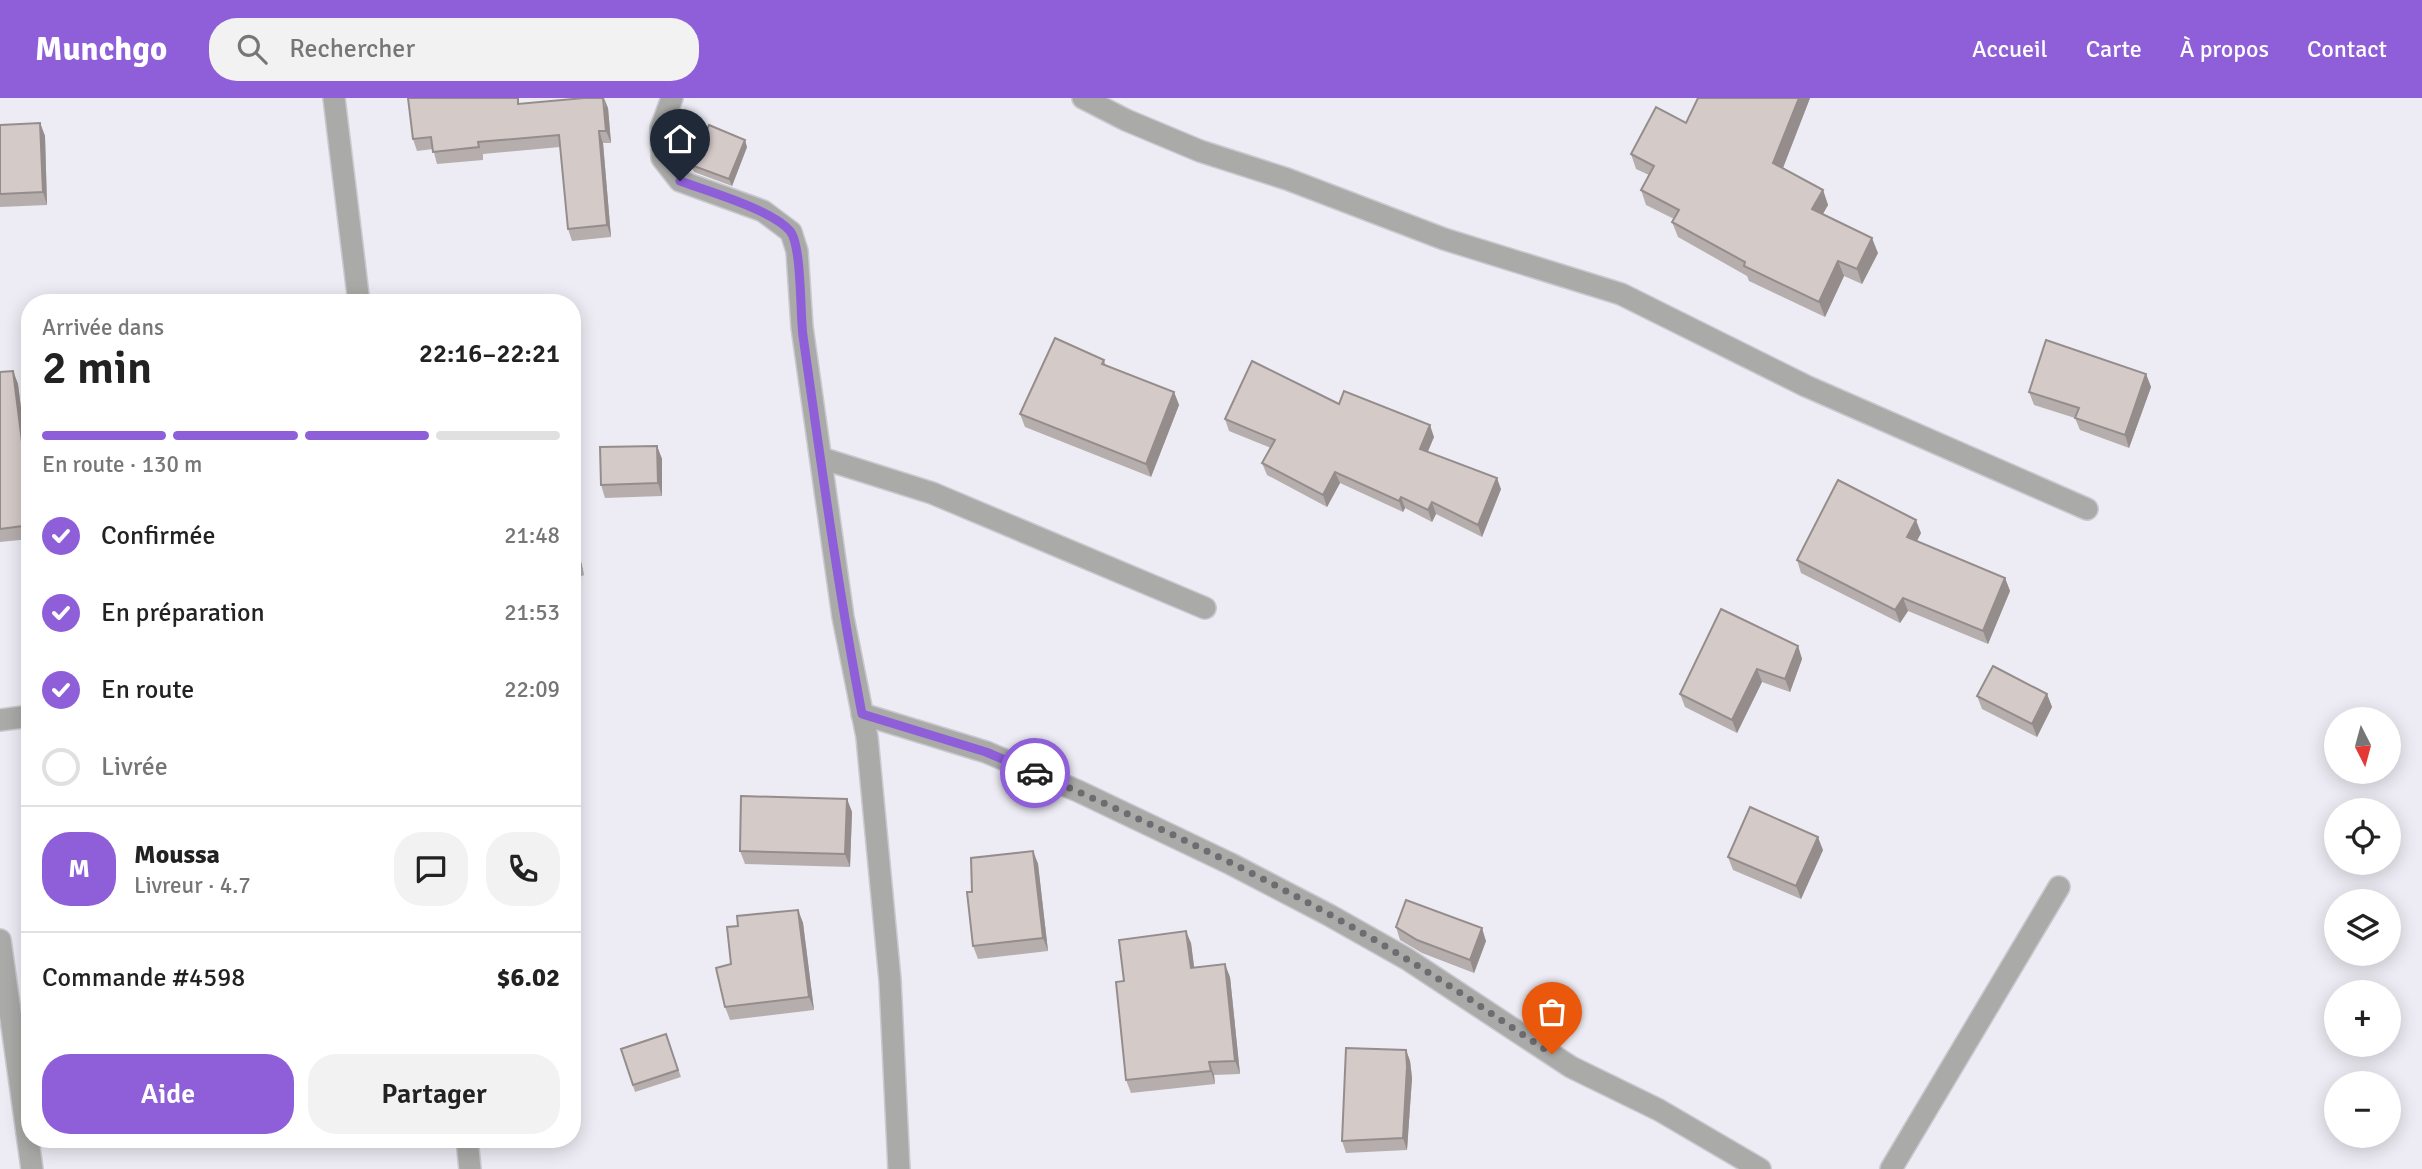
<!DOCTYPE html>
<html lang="fr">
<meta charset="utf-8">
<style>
body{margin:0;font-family:Signika,sans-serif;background:#f2f2f2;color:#222;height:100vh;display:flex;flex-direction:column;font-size:26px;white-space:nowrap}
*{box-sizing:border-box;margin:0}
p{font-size:23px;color:#767676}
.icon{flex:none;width:38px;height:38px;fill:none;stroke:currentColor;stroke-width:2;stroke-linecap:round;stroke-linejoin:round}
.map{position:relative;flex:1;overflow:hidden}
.panel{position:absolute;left:21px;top:196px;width:560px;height:854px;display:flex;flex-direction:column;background:#fff;border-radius:28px;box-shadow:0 4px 18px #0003}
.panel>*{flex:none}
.needle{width:46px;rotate:174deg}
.controls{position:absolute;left:2324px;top:609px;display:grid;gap:14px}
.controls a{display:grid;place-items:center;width:77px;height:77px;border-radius:50%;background:#fff;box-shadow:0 4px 18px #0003;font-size:35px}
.pin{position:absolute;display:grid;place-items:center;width:60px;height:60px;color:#fff;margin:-72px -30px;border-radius:50% 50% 50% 0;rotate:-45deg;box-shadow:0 0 7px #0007}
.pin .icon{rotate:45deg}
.courier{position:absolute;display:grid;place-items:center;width:70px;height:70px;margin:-35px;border:5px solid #8f5fd9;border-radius:50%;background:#fff;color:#222;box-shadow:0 2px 9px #0007}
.head em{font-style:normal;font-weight:600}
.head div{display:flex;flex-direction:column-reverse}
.head{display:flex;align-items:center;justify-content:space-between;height:119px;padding:0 21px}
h1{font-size:46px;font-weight:600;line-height:52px}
.bar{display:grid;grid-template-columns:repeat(4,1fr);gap:10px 7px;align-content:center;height:84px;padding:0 21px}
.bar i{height:9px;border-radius:5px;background:#e0e0e0}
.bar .on{background:#8f5fd9}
.bar p{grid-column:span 4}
.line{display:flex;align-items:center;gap:18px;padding:0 21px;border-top:2px solid #e0e0e0}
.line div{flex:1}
.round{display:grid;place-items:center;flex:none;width:74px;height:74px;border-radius:28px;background:#f2f2f2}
ol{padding:0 21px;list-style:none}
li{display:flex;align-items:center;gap:21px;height:77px}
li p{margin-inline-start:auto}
li .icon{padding:7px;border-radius:50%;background:#8f5fd9;color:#fff;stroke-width:4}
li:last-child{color:#767676}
li i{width:38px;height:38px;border:4px solid #e0e0e0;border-radius:50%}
.cta{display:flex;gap:14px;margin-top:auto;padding:14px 21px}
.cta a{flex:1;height:80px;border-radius:28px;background:#8f5fd9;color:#fff;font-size:28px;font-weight:600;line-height:80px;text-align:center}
.cta a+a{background:#f2f2f2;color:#222}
header{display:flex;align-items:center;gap:42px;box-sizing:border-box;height:98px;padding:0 35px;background:#8f5fd9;color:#fff}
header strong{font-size:33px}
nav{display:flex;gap:38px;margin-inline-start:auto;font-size:24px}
.search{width:490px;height:63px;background:#f2f2f2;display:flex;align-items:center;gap:18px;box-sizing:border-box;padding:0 24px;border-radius:28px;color:#767676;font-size:26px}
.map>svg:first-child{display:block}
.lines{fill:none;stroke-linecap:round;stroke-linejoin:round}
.minor-casing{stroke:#cac9d0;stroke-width:24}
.minor{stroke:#aaaba8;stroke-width:21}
.wall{fill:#b6aeac}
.shaded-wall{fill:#948d8c}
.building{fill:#d4cac8;stroke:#948d8c;stroke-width:2}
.done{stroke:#6d6c71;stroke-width:7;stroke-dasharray:0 12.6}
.route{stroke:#8f5fd9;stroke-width:9}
</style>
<header>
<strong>Munchgo</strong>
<div class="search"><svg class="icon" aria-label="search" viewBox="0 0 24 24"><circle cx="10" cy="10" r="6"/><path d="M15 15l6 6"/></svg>Rechercher</div>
<nav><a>Accueil</a><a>Carte</a><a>À propos</a><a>Contact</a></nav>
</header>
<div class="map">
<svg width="2422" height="1071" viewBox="0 0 2422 1071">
<rect width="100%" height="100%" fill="#edecf4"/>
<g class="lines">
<g class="minor-casing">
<g id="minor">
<path d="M334 0 359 205"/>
<path d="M672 0 661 30 662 60 680 83 763 113 791 134 797 153 802 229 843 519 867 639 890 882 899 1071"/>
<path d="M1083 0 1126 22 1200 53 1287 81 1444 141 1621 196 1806 288 2087 411"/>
<path d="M821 360 932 395 1205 510"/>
<path d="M862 616 986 654 1078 693 1231 766 1329 817 1407 861 1571 969 1659 1012 1760 1071"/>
<path d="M0 622 30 618"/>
<path d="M0 842 32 1071"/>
<path d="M467 1041 470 1071"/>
<path d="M1891 1071 2059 789"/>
</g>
</g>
<use href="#minor" class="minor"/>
</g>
<g class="wall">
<path d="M1698 0H1810L1783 70 1823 92 1828 107 1823 116 1878 155 1862 186 1844 178 1825 219 1749 183 1747 178 1678 139 1672 124 1674 121 1646 107 1641 92 1649 77 1636 71 1631 56 1686 25Z"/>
<path d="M522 6 608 10 611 45H603L611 139 572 143 568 131 560 49 483 56V62L437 66 433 51 417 53 413 41Z"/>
<path d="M40 25 45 38 47 107 0 109V27Z"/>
<path d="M747 49 732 88 694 74 691 67Z"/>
<path d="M1104 262 1106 268 1174 294 1179 307 1151 379 1025 329 1020 316Z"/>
<path d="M13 273 18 286 30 381V441L0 444V274Z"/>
<path d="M2146 276 2151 289 2129 350 2080 332 2075 320 2034 307 2029 294Z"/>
<path d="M1339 306 1434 339 1427 354 1501 391 1482 439 1436 416 1432 424 1405 410 1403 414 1340 385 1327 409 1267 377 1262 365 1271 350 1229 333 1225 321Z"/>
<path d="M657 348 662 361V398L605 400 601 387Z"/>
<path d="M572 429 575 437 584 477 576 481 579 519 572 520Z"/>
<path d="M1921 435 1917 443 2005 480 2010 493 1988 546 1908 513 1900 525 1801 475 1797 462Z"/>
<path d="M1798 548 1802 561 1790 594 1762 584 1737 635 1685 609 1680 596Z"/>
<path d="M2047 596 2052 609 2037 639 1982 611 1977 598Z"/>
<path d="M847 701 852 714 850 769 745 766 740 753Z"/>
<path d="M1823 752 1801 801 1733 772 1728 759Z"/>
<path d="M1033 753 1038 766 1048 853 978 861 973 848 972 794Z"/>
<path d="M798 812 803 825 814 912 730 922 725 909 731 866 738 828Z"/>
<path d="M1396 829 1486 843 1474 875 1422 855 1400 842Z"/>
<path d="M1191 845 1194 870 1230 879 1240 976 1214 977 1215 986 1131 995 1126 982 1124 883Z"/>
<path d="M666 936 681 979 635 994 621 951Z"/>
<path d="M1406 952 1410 963 1412 980 1407 1052 1346 1055 1342 1043Z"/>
<path d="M305 1041H342L307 1046Z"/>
</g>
<g class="shaded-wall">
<path d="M604 0 608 10 611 45 606 33Z"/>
<path d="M1799 0H1810L1779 80 1773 65Z"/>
<path d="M40 25 45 38 47 107 43 94Z"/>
<path d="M599 33 603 45 611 139 607 127Z"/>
<path d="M745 42 747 49 732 88 729 81Z"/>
<path d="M1823 92 1828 107 1817 126 1812 111Z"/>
<path d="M1872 140 1878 155 1862 186 1857 171Z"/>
<path d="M1838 163 1844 178 1825 219 1819 204Z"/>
<path d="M13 273 18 286 30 381V407Z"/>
<path d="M2146 276 2151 289 2129 350 2125 337Z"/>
<path d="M1174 294 1179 307 1151 379 1146 366Z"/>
<path d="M1430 327 1434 339 1424 363 1420 351Z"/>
<path d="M657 348 662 361V398L658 385Z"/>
<path d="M1335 374 1340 385 1327 409 1323 397Z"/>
<path d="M1497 380 1501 391 1482 439 1478 427Z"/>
<path d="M1401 399 1405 410 1403 414 1399 403Z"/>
<path d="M1432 404 1436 416 1432 424 1428 412Z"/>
<path d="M1916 422 1921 435 1912 452 1907 439Z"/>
<path d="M572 429 575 437 584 477 578 458 572 435Z"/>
<path d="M572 472 576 481 579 519 572 501Z"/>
<path d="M2005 480 2010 493 1988 546 1983 533Z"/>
<path d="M1903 500 1908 513 1900 525 1895 512Z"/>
<path d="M1798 548 1802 561 1790 594 1785 581Z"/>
<path d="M1757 571 1762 584 1737 635 1732 622Z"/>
<path d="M2047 596 2052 609 2037 639 2032 626Z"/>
<path d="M847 701 852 714 850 769 845 756Z"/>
<path d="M1818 739 1823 752 1801 801 1796 788Z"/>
<path d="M1033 753 1038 766 1048 853 1043 840Z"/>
<path d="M798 812 803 825 814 912 809 899Z"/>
<path d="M1482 830 1486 843 1474 875 1470 862Z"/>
<path d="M1186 833 1191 845 1196 883 1191 870Z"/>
<path d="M1225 866 1230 879 1240 976 1235 963Z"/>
<path d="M1406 952 1410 963 1412 980 1407 1052 1403 1040Z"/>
<path d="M1209 964 1214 977 1215 986 1211 973Z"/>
</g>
<g class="building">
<path d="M408 0H518V6L584 0H603L606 33H599L607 127 568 131 559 37 478 44 479 49 433 54 431 39 413 41Z"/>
<path d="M1698 0H1799L1773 65 1823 92 1812 111 1872 140 1857 171 1838 163 1819 204 1744 168 1745 164 1672 124 1679 112 1641 92 1654 68 1631 56 1656 9 1686 25Z"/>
<path d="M40 25 43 94 0 96V27Z"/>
<path d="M709 27 745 42 729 81 691 67Z"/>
<path d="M1055 240 1104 262 1102 266 1174 294 1146 366 1020 316Z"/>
<path d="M2046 242 2146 276 2125 337 2075 320 2079 310 2029 294Z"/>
<path d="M1252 263 1339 306 1344 293 1430 327 1420 351 1497 380 1478 427 1432 404 1428 412 1401 399 1399 403 1335 374 1323 397 1262 365 1275 342 1225 321Z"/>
<path d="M13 273 30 407V427L0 431V274Z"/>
<path d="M657 348 658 385 601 387 600 349Z"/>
<path d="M1838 382 1916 422 1907 439 2005 480 1983 533 1903 500 1895 512 1797 462Z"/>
<path d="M572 435 578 458 572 461Z"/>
<path d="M1721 511 1798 548 1785 581 1757 571 1732 622 1680 596Z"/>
<path d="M1993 568 2047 596 2032 626 1977 598Z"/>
<path d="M741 698 847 701 845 756 740 753Z"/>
<path d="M1750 709 1818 739 1796 788 1728 759Z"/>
<path d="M1033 753 1043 840 973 848 967 794H972L971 760Z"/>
<path d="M1406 802 1482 830 1470 862 1417 842 1396 829Z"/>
<path d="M798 812 809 899 725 909 716 870 731 866 727 829 738 828 737 818Z"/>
<path d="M1186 833 1191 870 1225 866 1235 963 1209 964 1211 973 1126 982 1116 884 1124 883 1119 842Z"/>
<path d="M666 936 678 972 633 987 621 951Z"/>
<path d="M1346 950 1406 952 1407 969 1403 1040 1342 1043Z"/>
</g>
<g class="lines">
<path class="done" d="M1035 675C1161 729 1288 789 1405 860 1455 890 1503 924 1552 956"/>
<path class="route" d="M680 83C707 93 773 112 790 133 802 147 800 217 803 238 821 364 838 491 862 616L986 654 1035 675"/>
</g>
</svg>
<div class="controls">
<a><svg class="needle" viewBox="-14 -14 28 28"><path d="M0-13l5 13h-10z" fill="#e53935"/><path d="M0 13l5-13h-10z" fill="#767676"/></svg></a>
<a><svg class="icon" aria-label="locate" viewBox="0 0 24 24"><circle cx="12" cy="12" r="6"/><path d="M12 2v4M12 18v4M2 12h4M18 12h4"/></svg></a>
<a><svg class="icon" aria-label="layers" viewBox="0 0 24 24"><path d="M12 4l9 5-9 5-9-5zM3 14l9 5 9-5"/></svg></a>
<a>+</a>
<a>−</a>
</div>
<div class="pin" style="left:1552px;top:956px;background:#ea580c"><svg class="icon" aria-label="bag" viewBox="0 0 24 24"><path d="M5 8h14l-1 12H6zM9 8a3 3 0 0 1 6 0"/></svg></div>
<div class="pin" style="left:680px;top:83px;background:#1f2937"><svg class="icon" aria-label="home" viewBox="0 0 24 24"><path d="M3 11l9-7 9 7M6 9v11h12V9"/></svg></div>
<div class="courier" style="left:1035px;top:675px"><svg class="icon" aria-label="car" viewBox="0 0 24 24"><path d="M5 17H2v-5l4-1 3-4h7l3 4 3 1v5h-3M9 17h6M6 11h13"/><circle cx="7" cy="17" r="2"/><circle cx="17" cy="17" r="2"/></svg></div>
<section class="panel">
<div class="head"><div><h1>2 min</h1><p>Arrivée dans</p></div><em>22:16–22:21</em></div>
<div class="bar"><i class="on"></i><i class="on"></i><i class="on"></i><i></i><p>En route · 130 m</p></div>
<ol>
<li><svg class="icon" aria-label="check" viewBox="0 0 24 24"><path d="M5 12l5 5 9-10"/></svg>Confirmée<p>21:48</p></li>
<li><svg class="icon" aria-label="check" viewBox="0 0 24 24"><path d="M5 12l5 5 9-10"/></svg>En préparation<p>21:53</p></li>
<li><svg class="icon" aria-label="check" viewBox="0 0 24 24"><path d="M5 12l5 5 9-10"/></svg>En route<p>22:09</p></li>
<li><i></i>Livrée</li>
</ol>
<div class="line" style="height:126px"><b class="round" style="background:#8f5fd9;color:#fff">M</b><div><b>Moussa</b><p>Livreur · 4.7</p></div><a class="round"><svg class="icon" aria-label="chat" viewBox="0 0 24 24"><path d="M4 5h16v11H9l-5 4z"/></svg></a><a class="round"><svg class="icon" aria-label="phone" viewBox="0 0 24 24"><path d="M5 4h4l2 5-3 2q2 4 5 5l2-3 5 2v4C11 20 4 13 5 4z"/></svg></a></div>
<div class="line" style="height:91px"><div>Commande #4598</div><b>$6.02</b></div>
<div class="cta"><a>Aide</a><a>Partager</a></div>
</section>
</div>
